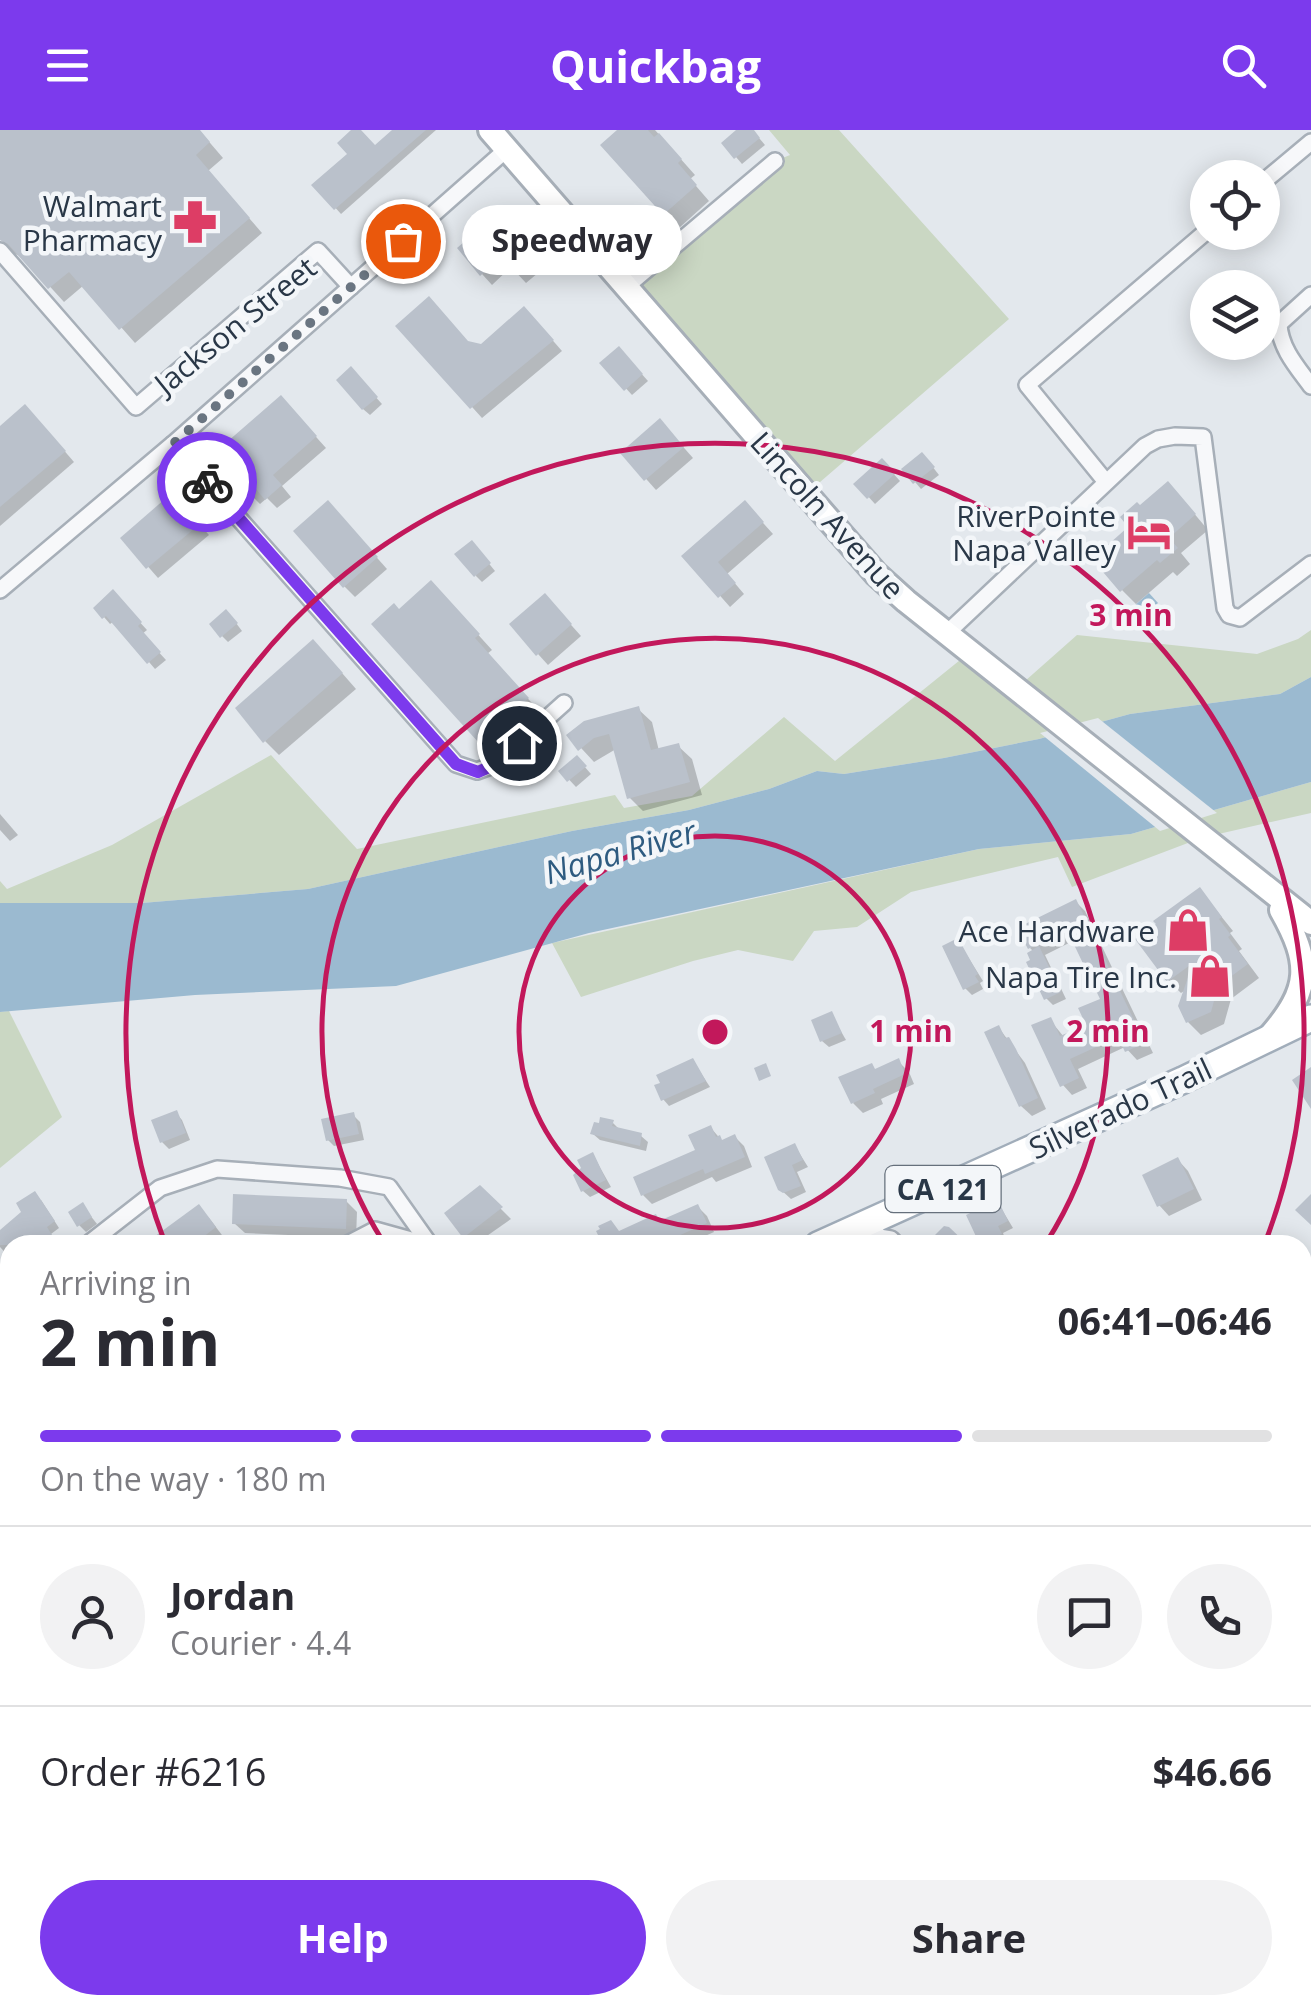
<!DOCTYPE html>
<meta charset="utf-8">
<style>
body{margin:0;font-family:"Open Sans",sans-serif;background:#f2f2f3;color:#2b2b33;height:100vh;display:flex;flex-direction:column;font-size:38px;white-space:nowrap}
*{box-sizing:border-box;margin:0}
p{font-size:32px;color:#7c7c81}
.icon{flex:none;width:55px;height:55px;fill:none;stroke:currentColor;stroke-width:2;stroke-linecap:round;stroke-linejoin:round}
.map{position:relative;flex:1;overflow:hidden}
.side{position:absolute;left:0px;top:1105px;width:1312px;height:780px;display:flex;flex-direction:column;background:#fff;border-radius:30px 30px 0 0;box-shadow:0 5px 25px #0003}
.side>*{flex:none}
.buttons{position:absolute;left:1190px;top:30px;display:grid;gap:20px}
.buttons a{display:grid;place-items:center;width:90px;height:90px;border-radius:50%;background:#fff;box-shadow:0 5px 25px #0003;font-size:50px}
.pin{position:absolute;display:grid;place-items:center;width:85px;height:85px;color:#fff;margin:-42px;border:5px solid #fff;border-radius:50%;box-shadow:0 2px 10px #0007}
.courier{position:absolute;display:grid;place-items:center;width:100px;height:100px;margin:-50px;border:8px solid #7c3aed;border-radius:50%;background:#fff;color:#222;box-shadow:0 2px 12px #0007}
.bubble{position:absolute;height:70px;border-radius:35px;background:#fff;box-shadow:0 5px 25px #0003;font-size:32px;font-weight:700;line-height:70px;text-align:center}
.overview em{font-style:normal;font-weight:700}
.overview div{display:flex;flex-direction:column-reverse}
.overview{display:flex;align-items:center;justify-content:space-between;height:170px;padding:0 40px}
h1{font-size:65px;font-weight:700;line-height:75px}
.bar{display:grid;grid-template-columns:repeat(4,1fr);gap:15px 10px;align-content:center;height:120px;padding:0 40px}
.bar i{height:12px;border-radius:8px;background:#e1e1e2}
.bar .current{background:#7c3aed}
.bar p{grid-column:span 4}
.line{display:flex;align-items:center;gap:25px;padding:0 40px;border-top:2px solid #e1e1e2}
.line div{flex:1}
.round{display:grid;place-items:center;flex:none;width:105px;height:105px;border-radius:52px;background:#f2f2f3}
.button{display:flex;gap:20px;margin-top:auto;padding:20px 40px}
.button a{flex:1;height:115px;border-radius:60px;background:#7c3aed;color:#fff;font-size:40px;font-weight:700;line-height:115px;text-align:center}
.button a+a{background:#f2f2f3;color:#2b2b33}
header{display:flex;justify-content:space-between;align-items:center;height:130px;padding:0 40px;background:#7c3aed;color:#fff;font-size:45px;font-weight:700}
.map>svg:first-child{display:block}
.green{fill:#cad7c3}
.water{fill:#9bbad0}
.pier{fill:#e3e8ed}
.shadow{fill:#0003}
.building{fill:#bac1cb}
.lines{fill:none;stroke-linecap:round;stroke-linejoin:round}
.street-casing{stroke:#a7afb8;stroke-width:20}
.secondary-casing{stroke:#a7afb8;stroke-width:28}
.primary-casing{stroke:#a1adba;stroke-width:30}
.street{stroke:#f7f8fa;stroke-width:15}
.secondary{stroke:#fff;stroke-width:22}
.primary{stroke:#fff;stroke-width:25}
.done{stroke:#6a7581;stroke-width:10;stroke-dasharray:0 18}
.route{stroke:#7c3aed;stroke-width:12}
.ring{fill:none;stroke:#c2185b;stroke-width:5}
.labels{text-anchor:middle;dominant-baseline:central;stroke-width:9;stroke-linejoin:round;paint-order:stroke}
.shield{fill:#f3f6f9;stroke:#66707c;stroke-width:2.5}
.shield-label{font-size:28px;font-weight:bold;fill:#293747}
.poi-label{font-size:30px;fill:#293747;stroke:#f3f6f9;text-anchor:end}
.street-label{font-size:30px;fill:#293747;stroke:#f3f6f9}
.water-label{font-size:32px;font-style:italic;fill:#2e5b80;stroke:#f3f6f9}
.centre{fill:#c2185b;stroke:#f3f6f9;stroke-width:5}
.ring-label{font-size:30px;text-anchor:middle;font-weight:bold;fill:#c2185b;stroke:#f3f6f9;stroke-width:9;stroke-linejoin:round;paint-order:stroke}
</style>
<header><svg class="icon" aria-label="menu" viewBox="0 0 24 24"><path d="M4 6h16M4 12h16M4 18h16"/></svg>Quickbag<svg class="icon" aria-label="search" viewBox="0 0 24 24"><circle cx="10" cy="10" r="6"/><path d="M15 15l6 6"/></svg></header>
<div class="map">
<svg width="1311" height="1885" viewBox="0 0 1311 1885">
<rect width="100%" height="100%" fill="#e3e8ed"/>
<g class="green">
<path d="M769 0H839L1009 189 805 365 627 156 775 31 790 25Z"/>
<path d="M1311 500V547L1280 564 1130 584 1039 609 944 628 844 644 817 641 769 659 689 680 572 701 308 759 142 773H0V751L7 759 112 715 271 625 357 719 615 665 624 678 692 666 784 587 835 631 970 522 1016 559 1077 505 1257 524 1298 509Z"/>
<path d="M1311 652V683L1201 708 1072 757 1058 727 911 762 857 797 814 801 793 831 738 820 693 831 581 867 552 813 979 719 1131 704Z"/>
<path d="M9 881 62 987 0 1038V882Z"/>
<path d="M1303 1681 1311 1689V1885H1252L1241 1875H1302Z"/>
</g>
<g class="water">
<path d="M1149 463 1158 473 1127 500 1118 490Z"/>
<path d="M1311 547V652L1131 704 979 719 589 803 396 856 195 865 0 882V773H142L308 759 572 701 689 680 769 659 817 641 844 644 944 628 1039 609 1130 584 1280 564Z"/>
</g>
<path class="pier" d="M1098 588 1217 683 1160 701 1040 603Z"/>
<g class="shadow">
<path d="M0 0H199L223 28 208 41 262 103 135 213 84 155 64 172 23 127 15 124 0 109Z"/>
<path d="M355 0 375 18 396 0H436L341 84 315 55 350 24Z"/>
<path d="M621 0H655L695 45 690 49 709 71 679 98 604 15Z"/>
<path d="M739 0H752L765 15 742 34 736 27Z"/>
<path d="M495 88 507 100H522L550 133 526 153 511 137 492 155 482 144Z"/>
<path d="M534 189 562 221 482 288 399 196 481 217Z"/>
<path d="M619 219 648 251 632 265 603 233Z"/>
<path d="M351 240 382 274 370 285 363 279Z"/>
<path d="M291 279 326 318 282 356 291 367 277 378 267 368 260 374 250 364Z"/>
<path d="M36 288 74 332 0 396V300Z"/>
<path d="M670 302 693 328 656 360 623 323Z"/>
<path d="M882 331 900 351 875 374 857 354Z"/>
<path d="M928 331 939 345 921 359 904 339Z"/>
<path d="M1182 369 1208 400 1181 423 1190 434 1177 446 1173 442 1136 474 1122 460 1132 397 1140 378Z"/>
<path d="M183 376 209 405 158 448 123 408Z"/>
<path d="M338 384 387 439 355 467 344 456Z"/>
<path d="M755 384 773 404 727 444 744 464 730 477 685 426Z"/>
<path d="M478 420 495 441 482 452 476 446Z"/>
<path d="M113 463 147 500 142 504 166 530 155 539 114 491 110 494 104 487Z"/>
<path d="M445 468 492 520 487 524 542 584 495 626 375 494Z"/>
<path d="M555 477 581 506 548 535 538 524Z"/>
<path d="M233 489 242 501 228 512 222 506Z"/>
<path d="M328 527 356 559 279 625 265 611Z"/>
<path d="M638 579 652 592 659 621 678 616 692 629 702 665 643 681 629 667 616 619 594 632 570 606Z"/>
<path d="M577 628 591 644 576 657 561 641Z"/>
<path d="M0 684 18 705 10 711 0 700Z"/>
<path d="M1200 760 1233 801 1230 803 1242 819 1239 821 1259 848 1231 869 1224 894 1201 905 1188 892 1187 859 1181 863 1168 850 1159 795Z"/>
<path d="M1076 772 1085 781 1153 923 1137 930 1125 917 1078 939 1087 958 1072 965 1063 955 1050 890 1064 907 1089 896 1103 870 1075 810 1045 825 1066 869 1053 875 1046 868 1034 822 1030 818Z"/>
<path d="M958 811 983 851 980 853 983 859 972 865 965 858Z"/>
<path d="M831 884 846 910 829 917 822 911Z"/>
<path d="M999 898 1025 933 1046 979 1032 986 1021 976Z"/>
<path d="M693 931 710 957 669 976 663 969Z"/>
<path d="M898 931 909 942 914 954 881 969 883 974 863 983 853 973Z"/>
<path d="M176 983 182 990 190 1010 169 1019 162 1012Z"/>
<path d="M353 985 360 992 364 1010 334 1016 328 1010Z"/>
<path d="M613 993 621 1001 641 1006 648 1012 646 1021 600 1010 593 1004Z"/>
<path d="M711 998 723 1012 735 1007 744 1016 752 1037 716 1052 712 1047 652 1074 643 1065 698 1021Z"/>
<path d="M795 1016 808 1037 797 1042 806 1062 791 1069 780 1059Z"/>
<path d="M593 1025 611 1057 590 1067 583 1061 584 1039Z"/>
<path d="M1178 1030 1188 1041 1202 1070 1169 1086 1159 1075Z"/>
<path d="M480 1058 511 1089 474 1115 465 1106Z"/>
<path d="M41 1070 59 1098 51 1104 58 1115H10V1128L0 1117V1103Z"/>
<path d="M346 1071 357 1082 356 1108 245 1103 234 1093Z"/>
<path d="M998 1073 1013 1098 1003 1103 1006 1111 984 1115Z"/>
<path d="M83 1076 97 1094 86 1102 79 1095Z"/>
<path d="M698 1077 707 1086 714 1102 685 1115H606L620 1103 655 1087 661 1093Z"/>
<path d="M209 1088 225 1109 217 1115H147Z"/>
<path d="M521 1105 527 1111 530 1115H516L513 1111Z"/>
<path d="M10 1153V1167L3 1160Z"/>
<path d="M1311 1187V1230L1302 1239V1194Z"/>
<path d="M1310 1308 1311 1310V1331L1302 1323V1316Z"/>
<path d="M0 1348 10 1352V1393L0 1435Z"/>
<path d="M1302 1423 1311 1431 1307 1441 1311 1444V1469L1302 1462Z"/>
<path d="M10 1726V1764L0 1770V1735Z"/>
<path d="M236 1875H253L261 1882 240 1885 233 1878Z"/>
<path d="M295 1875H320L330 1885H306Z"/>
<path d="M667 1875H724L719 1883 713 1877 705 1885H662L660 1882Z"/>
<path d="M804 1875H835L843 1883 853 1877 860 1885H810Z"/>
<path d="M976 1875H1003L1010 1882 1007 1885H980Z"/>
<path d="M1120 1875H1158L1148 1885H1109Z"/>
</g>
<g class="building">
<path d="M0 0H200L210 12 196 25 250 88 119 200 69 142 48 159 8 114 0 110Z"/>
<path d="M351 0H361L375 15 392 0H426L334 80 311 55 347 24 337 13Z"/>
<path d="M617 0H648L654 7 659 3 682 29 678 33 697 55 663 85 600 15Z"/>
<path d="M736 0H754L760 8 734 29 721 13Z"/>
<path d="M495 85 500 106 512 86 542 121 514 145 500 128 480 146 457 118Z"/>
<path d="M429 166 468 211 481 214 524 176 554 210 470 279 395 196Z"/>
<path d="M619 216 643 244 624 261 599 233Z"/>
<path d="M351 236 378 267 362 280 336 250Z"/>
<path d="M281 265 317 306 273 345 282 355 265 370 256 359 248 366 212 325Z"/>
<path d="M25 274 66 321 0 377V296Z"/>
<path d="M660 288 684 317 644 351 620 323Z"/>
<path d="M922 322 935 337 913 354 901 339Z"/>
<path d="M882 328 896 343 867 369 853 354Z"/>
<path d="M1168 351 1196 384 1169 408 1178 418 1160 433 1157 430 1120 462 1092 429 1128 397 1120 387 1137 372 1140 375Z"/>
<path d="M173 362 200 394 146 439 120 408Z"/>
<path d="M328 370 378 427 343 458 293 401Z"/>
<path d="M745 370 764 392 718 432 736 453 718 468 681 426Z"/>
<path d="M472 410 491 433 474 447 454 424Z"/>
<path d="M431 450 480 504 475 508 529 568 479 613 371 494 394 473 399 479Z"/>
<path d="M113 459 142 492 138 496 161 522 147 534 106 486 102 489 93 478Z"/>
<path d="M545 463 572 494 536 526 509 494Z"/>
<path d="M226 479 238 493 220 508 209 494Z"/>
<path d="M313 509 343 543 263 613 235 578Z"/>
<path d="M639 576 651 620 679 613 690 652 627 669 609 604 594 608 578 621 566 605 584 591Z"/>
<path d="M577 625 587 636 567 652 558 641Z"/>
<path d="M1200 757 1222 787 1219 789 1231 805 1228 807 1248 834 1218 856 1211 882 1186 893 1178 876 1193 833 1167 852 1135 809 1156 794 1153 791Z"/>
<path d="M1076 769 1145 913 1125 922 1118 907 1070 929 1079 948 1060 957 1031 895 1051 887 1060 906 1086 895 1078 878 1100 869 1067 800 1028 819 1017 798Z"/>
<path d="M958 808 978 844 975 846 979 852 963 860 942 816Z"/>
<path d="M1039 816 1061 862 1044 870 1026 832 1030 830 1027 823Z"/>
<path d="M832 881 842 903 820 912 811 890Z"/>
<path d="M999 895 1005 908 1009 907 1016 919 1038 968 1019 977 984 902Z"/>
<path d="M693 928 706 951 661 971 654 955 660 953 656 945Z"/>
<path d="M899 928 905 944 873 959 875 963 851 974 838 947 872 933 875 939Z"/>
<path d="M766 933 771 946 759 951 754 938Z"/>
<path d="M1311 937V979L1292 950Z"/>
<path d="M177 980 186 1003 160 1013 151 990Z"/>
<path d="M354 982 359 1004 326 1011 321 989Z"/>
<path d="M600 987 614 990 612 996 642 1003 640 1016 590 1004 594 992 599 993Z"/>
<path d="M711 995 716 1007 720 1005 722 1010 735 1004 745 1027 705 1044 703 1039 641 1066 633 1047 695 1020 688 1005Z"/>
<path d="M795 1013 803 1030 792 1035 801 1056 783 1063 778 1060 764 1027Z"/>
<path d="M593 1022 606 1050 581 1062 573 1045 581 1038 577 1030Z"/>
<path d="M1178 1027 1194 1059 1157 1077 1142 1045Z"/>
<path d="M480 1055 503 1077 463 1108 444 1083Z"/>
<path d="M35 1061 55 1091 47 1097 58 1115H0V1100L21 1082 16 1073Z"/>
<path d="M233 1064 347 1069 346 1099 232 1094Z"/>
<path d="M1311 1064V1095L1295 1080Z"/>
<path d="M998 1070 1008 1091 998 1096 1002 1104 980 1115 966 1085Z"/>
<path d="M83 1072 92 1087 77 1097 68 1082Z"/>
<path d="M199 1074 216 1097 193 1115H143Z"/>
<path d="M698 1074 707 1093 658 1115H603L596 1101 600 1099 598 1096 611 1090 619 1101 656 1084 659 1091Z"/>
<path d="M944 1096 949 1097 968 1115H937L931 1109Z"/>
</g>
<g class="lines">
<g class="street-casing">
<g id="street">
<path d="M1262 53 1311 12"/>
<path d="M0 121 136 277 318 121 351 157"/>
<path d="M627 156 775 31"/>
<path d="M1311 165 1279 194C1280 218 1297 237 1311 256"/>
<path d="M173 314 456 634 477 641 496 634 564 573"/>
<path d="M1106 352 1027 255 1208 100"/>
<path d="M0 460 173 314 507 19"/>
<path d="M947 503 1145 316 1158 309 1175 306 1203 307 1225 478 1229 485 1240 488 1311 434"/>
<path d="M870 1092 879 1107 878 1115"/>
<path d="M879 1107 891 1109 897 1115"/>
<path d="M87 1115 160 1058 217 1039 340 1048 389 1057 430 1115"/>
<path d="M346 1115 375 1100 429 1115"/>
<path d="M0 1261 10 1239"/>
<path d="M1302 1277 1311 1267"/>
<path d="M0 1302 10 1313"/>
<path d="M1302 1510 1311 1518"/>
<path d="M0 1839 10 1848"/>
<path d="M38 1875 49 1885"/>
<path d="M384 1875 395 1885"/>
<path d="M899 1875 910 1885"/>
<path d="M455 1885 465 1875"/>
<path d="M743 1885 753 1875"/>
</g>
</g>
<g class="secondary-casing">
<g id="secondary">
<path d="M490 0 876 444 906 471 1311 793"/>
<path d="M1270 906C1311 859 1311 833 1281 780"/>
<path d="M1302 1618 1311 1609"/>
<path d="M1048 1885 1057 1875"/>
</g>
</g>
<g class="primary-casing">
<g id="primary">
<path d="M818 1115 1183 950 1311 888"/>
<path d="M0 1680 10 1672"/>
</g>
</g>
<use href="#street" class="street"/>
<use href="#secondary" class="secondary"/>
<use href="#primary" class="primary"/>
</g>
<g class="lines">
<path class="done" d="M207 352 173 314 403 111"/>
<path class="route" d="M207 352 456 634 478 642 496 634 519 613"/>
</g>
<g class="ring">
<circle cx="715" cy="902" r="196"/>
<path d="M384 1113A393 393 0 1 1 1046 1113"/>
<path d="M165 1113A589 589 0 1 1 1265 1113"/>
</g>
<defs>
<g id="pharmacy-bare" transform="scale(3.45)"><path d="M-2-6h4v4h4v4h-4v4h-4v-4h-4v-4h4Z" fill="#dd3d65" stroke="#f3f6f9" stroke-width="2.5" paint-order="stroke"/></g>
<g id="hotel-bare" transform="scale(3.45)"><path d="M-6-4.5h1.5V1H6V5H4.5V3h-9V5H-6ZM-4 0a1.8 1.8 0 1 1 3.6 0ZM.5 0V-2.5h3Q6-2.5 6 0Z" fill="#dd3d65" stroke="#f3f6f9" stroke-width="2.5" paint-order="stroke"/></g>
<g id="shop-bare" transform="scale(3.45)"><path d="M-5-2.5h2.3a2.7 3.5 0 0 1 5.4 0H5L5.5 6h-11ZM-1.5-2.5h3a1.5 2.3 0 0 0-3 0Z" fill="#dd3d65" stroke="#f3f6f9" stroke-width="2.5" paint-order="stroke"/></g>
</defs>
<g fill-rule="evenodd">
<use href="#pharmacy-bare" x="195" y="92"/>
<use href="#hotel-bare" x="1149" y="402"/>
<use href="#shop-bare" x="1188" y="800"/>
<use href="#shop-bare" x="1210" y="846"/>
</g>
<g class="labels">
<rect class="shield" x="885.5" y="1036" width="115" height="46" rx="8"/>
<g class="shield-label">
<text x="943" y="1059">CA 121</text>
</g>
<g class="poi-label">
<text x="162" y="75">Walmart<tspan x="162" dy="34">Pharmacy</tspan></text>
<text x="1116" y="385">RiverPointe<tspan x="1116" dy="34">Napa Valley</tspan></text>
<text x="1155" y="800">Ace Hardware</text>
<text x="1177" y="846">Napa Tire Inc.</text>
</g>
<g class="street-label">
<text transform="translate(235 195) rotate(-39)">Jackson Street</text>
<text transform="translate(828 385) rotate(48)">Lincoln Avenue</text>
<text transform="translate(1120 978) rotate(-25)">Silverado Trail</text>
</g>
<g class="water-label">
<text transform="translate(620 721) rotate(-16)">Napa River</text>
</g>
</g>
<circle cx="715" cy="902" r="15" class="centre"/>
<g class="ring-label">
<text x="1131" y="496">3 min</text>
<text x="911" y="912">1 min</text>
<text x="1108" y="912">2 min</text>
</g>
</svg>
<div class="buttons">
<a><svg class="icon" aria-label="locate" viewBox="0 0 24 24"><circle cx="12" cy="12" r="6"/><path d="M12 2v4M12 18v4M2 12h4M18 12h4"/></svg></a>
<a><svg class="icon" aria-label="layers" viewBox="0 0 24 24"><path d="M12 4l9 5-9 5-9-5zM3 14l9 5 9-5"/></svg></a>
</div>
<div class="pin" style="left:403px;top:111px;background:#ea580c"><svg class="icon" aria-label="bag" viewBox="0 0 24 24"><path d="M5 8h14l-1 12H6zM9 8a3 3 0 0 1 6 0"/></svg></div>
<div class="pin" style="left:519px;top:613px;background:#1f2937"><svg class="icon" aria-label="home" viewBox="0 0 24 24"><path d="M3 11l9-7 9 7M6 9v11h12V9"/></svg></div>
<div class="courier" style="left:207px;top:352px"><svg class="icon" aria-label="bike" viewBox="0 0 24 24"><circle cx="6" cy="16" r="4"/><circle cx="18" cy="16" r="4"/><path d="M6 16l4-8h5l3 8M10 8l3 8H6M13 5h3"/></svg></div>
<div class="bubble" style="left:462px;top:75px;width:220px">Speedway</div>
<section class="side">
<div class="overview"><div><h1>2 min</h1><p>Arriving in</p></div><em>06:41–06:46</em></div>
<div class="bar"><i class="current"></i><i class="current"></i><i class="current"></i><i></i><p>On the way · 180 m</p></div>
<div class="line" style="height:180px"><a class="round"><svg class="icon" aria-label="person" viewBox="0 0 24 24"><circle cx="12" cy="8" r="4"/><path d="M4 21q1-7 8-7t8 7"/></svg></a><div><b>Jordan</b><p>Courier · 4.4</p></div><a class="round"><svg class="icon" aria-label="chat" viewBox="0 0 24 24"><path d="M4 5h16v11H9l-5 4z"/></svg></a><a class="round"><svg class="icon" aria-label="phone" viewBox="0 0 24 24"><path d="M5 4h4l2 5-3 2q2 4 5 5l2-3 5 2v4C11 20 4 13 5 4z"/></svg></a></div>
<div class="line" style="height:130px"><div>Order #6216</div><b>$46.66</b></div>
<div class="button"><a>Help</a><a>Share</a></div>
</section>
</div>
